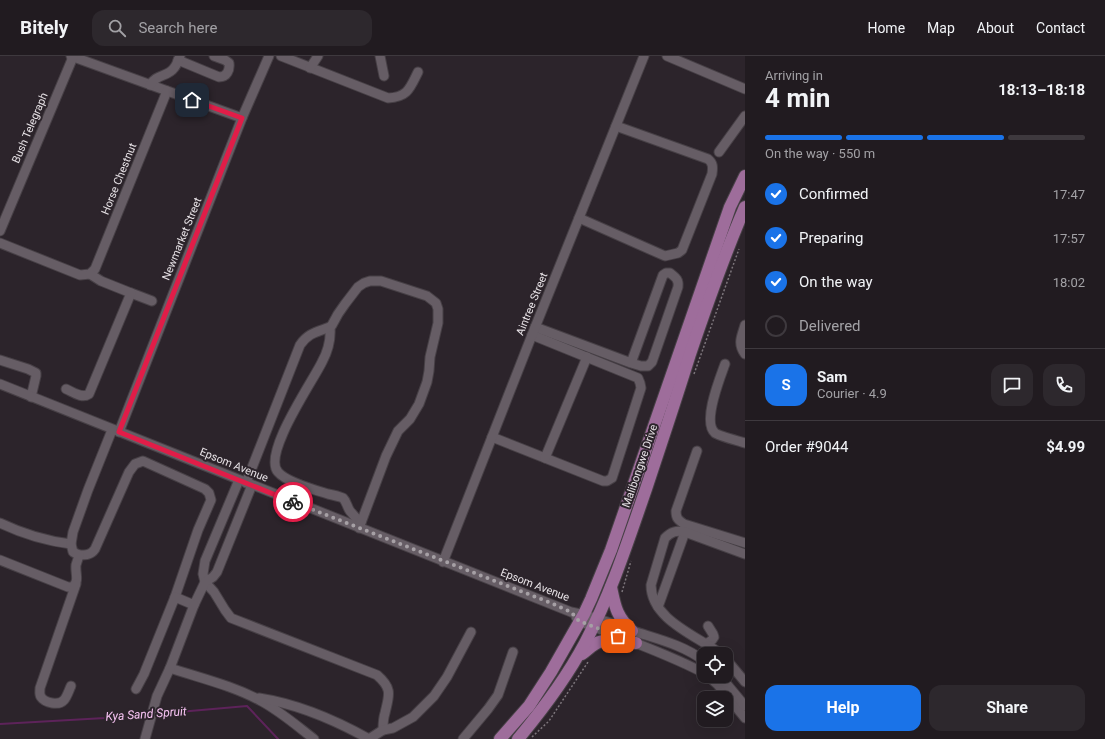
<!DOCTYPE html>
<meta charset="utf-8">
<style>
body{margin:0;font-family:Roboto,sans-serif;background:#2d282d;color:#f1f3f6;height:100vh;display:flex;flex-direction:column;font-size:15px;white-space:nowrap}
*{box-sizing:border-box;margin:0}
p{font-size:13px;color:#a2a1a5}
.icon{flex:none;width:22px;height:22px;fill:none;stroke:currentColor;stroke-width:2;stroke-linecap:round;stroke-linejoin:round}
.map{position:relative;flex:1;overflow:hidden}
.side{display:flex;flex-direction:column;background:#211b20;width:360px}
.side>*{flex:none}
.controls{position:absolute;left:697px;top:591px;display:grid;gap:8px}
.controls a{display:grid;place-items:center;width:36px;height:36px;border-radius:8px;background:#211b20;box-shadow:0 4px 16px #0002,0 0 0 1px #3e393e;font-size:20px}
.pin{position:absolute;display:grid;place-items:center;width:34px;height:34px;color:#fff;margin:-17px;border-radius:8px;box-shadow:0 2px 6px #0006}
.courier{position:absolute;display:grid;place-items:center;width:40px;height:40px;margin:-20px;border:3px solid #e11d48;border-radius:50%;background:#fff;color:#222;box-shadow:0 1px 5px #0007}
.head em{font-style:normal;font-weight:700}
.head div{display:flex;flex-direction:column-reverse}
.head{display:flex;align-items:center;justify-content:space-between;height:68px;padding:0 20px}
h1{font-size:26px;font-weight:700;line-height:30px}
.bar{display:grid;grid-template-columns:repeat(4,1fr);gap:6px 4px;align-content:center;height:48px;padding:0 20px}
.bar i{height:5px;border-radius:3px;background:#3e393e}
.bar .active{background:#1a73e8}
.bar p{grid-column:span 4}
.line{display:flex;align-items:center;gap:10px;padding:0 20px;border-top:1px solid #3e393e}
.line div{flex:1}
.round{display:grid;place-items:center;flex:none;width:42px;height:42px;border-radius:12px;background:#2d282d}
ol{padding:0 20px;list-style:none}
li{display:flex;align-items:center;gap:12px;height:44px}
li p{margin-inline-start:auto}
li .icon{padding:4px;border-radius:50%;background:#1a73e8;color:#fff;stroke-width:4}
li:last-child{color:#a2a1a5}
li i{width:22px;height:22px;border:2px solid #3e393e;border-radius:50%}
.button{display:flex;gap:8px;margin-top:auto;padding:8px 20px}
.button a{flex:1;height:46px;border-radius:12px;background:#1a73e8;color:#fff;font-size:16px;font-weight:700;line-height:46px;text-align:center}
.button a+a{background:#2d282d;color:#f1f3f6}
header{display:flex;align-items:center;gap:24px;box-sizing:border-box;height:56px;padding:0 20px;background:#211b20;border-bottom:1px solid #3e393e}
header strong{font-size:19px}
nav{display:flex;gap:22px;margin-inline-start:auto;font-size:14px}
.search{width:280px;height:36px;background:#2d282d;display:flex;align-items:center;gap:10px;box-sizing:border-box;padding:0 14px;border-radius:12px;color:#a2a1a5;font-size:15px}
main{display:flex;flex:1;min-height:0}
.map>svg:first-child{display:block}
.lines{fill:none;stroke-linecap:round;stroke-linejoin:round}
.stream{stroke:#5d235a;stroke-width:2}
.minor-casing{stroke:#474046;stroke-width:11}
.major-casing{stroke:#474046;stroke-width:14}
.path{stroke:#7c757b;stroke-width:1.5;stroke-dasharray:2 2;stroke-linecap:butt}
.minor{stroke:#665d65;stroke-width:9}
.major{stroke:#9e6d9b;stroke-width:12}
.done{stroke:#a6a0a5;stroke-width:4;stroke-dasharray:0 7.2}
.route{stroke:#e11d48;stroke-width:5}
.labels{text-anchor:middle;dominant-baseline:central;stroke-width:4;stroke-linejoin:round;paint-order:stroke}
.street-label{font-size:11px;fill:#e7e2e6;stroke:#2c242b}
.water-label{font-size:12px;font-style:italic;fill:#f7c3f3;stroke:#2c242b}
</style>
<header>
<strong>Bitely</strong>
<div class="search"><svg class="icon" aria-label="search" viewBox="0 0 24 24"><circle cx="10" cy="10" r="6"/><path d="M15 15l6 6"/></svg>Search here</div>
<nav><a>Home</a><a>Map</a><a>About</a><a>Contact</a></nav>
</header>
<main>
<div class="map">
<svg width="745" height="683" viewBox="0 0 745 683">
<rect width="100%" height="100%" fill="#2c242b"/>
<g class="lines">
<g class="stream">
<path d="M156 658 247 650 278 683"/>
<path d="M0 668 105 662 149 658"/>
</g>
<g class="minor-casing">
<g id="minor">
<path d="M71 0 242 62"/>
<path d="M281 0 388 42C408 41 410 32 418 16"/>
<path d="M380 0 384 20"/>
<path d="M667 0 745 33"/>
<path d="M178 4 219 21C227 21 230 14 229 7L225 4 214 0"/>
<path d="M310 12 318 0"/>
<path d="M150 29C156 18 168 21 174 12 177 9 178 4 180 0"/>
<path d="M719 96 745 60"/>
<path d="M579 162 665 200 678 197 682 194 712 118C713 111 713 107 708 103L616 70"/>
<path d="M0 175 73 1"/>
<path d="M0 187 80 219 90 218 95 213 167 35"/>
<path d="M131 237 152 245"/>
<path d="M745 269C742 280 737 287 745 298"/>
<path d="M330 271C331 283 328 295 322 306 313 325 262 398 278 416 286 426 315 434 328 438 333 439 338 440 343 442 347 446 347 451 350 455 353 459 357 463 361 466"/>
<path d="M535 271 631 307 641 310H648L652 306 678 231C679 223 675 221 670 217H666L663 219 631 307"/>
<path d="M0 304 28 313 36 317V320L31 341"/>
<path d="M725 308C720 322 702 366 715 377 719 380 739 385 745 387"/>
<path d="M0 328 571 556C593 560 613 568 633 575 657 583 684 589 704 605"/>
<path d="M66 333C73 336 82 343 89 338L131 237 101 225 90 218"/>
<path d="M119 376 242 62 269 0"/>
<path d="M492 381 603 425H607L612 422 641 332 640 327 638 322 532 279"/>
<path d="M697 395 676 455C676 462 678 464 684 468L745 487"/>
<path d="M545 402 587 301"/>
<path d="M239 424 205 505 203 518 205 526 214 536 225 554 231 562 377 619C393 633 389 639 385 657 383 663 383 668 383 674"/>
<path d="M246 427 300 289C308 277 317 276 330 271L332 269 338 258 345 248 358 231 364 227 370 225H381L427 240 436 247 438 253V267L430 301 429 315 427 326 419 348 410 363 398 375 386 400 359 472"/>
<path d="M0 467C23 478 46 485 71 488"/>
<path d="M79 499C86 499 91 499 95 493L129 416 135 408 143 405 205 433 209 437 211 444 198 474 175 541"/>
<path d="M0 504 68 531H72C80 525 75 518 76 509 77 506 78 503 79 499L73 496 71 488 73 476 88 434 112 374"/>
<path d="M443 506 532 279 644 0"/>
<path d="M658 551 685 476"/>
<path d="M576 561 579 565C621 582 664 596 704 617"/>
<path d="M706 588 712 584 714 581 713 578 708 570"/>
<path d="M721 598C698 580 651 564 651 529L665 482C671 476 676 474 685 476L745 498"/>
<path d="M726 603 745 626"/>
<path d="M170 612C200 622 234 630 261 645 280 655 297 670 314 683"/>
<path d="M708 620 718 629 745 662"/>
<path d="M720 620 745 650"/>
<path d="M71 630C69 634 67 641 64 644 59 650 45 647 41 641 39 638 40 635 40 632L76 528"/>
<path d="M136 633 144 618 175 541 194 549 205 526 213 521 217 516 252 429"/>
<path d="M259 642C298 648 335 664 369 683"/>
<path d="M145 683 157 640 170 612 194 549"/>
<path d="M369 683 383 674 393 672 413 661 434 640 447 621 471 576"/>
<path d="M463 683 488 653 498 639 513 596"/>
</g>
</g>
<g class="major-casing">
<g id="major">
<path d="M611 531C615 550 616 560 632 575"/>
<path d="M582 598C586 595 590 591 595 588 607 581 624 586 636 587"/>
<path d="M500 683 529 650 551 616 584 558 591 543 611 494 730 151 745 120"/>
<path d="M518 683C543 653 567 621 585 587 611 538 628 485 646 433 661 388 676 343 690 298 707 248 724 199 745 151"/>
</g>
</g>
<g class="path">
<path d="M694 318 739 193"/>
<path d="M622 536 631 505"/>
<path d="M532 681 549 665 588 606"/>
</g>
<use href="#minor" class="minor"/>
<use href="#major" class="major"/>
</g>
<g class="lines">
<path class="done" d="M293 446 551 547 571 556 579 565 618 580"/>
<path class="route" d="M192 44 242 62 119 376 293 446"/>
</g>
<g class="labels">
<g class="street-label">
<text transform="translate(30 72) rotate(-67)">Bush Telegraph</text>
<text transform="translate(119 123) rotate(-68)">Horse Chestnut</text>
<text transform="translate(182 183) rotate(-68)">Newmarket Street</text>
<text transform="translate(532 248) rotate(-68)">Aintree Street</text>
<text transform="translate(234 409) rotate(22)">Epsom Avenue</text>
<text transform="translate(640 410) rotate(-71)">Malibongwe Drive</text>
<text transform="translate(535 529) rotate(21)">Epsom Avenue</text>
</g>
<g class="water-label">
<text transform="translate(146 658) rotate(-4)">Kya Sand Spruit</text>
</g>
</g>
</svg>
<div class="controls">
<a><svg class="icon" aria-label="locate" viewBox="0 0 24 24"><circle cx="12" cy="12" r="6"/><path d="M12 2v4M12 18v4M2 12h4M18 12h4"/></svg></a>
<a><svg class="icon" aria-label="layers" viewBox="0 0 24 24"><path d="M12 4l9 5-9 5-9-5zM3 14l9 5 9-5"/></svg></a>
</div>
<div class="pin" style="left:618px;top:580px;background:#ea580c"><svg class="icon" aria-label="bag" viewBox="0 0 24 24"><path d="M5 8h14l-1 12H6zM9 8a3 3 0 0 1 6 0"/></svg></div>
<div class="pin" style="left:192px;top:44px;background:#1f2937"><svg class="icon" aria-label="home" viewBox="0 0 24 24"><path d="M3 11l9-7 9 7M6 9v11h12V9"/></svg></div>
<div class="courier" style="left:293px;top:446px"><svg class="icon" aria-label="bike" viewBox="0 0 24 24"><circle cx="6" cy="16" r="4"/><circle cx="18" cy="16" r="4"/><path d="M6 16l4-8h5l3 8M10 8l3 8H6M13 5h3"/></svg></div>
</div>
<section class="side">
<div class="head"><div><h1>4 min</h1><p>Arriving in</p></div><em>18:13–18:18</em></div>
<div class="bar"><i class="active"></i><i class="active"></i><i class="active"></i><i></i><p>On the way · 550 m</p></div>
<ol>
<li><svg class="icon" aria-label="check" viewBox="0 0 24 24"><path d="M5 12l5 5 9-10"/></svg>Confirmed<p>17:47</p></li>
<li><svg class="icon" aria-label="check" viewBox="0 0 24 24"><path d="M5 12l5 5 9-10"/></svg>Preparing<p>17:57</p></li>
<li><svg class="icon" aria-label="check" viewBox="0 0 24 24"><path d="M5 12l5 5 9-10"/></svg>On the way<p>18:02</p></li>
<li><i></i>Delivered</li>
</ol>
<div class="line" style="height:72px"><b class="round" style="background:#1a73e8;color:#fff">S</b><div><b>Sam</b><p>Courier · 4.9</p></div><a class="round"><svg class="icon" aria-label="chat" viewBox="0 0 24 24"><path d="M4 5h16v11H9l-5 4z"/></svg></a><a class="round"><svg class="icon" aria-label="phone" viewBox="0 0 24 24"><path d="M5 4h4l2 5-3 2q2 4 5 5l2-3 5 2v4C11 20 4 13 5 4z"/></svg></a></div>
<div class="line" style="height:52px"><div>Order #9044</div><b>$4.99</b></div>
<div class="button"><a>Help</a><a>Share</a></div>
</section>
</main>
